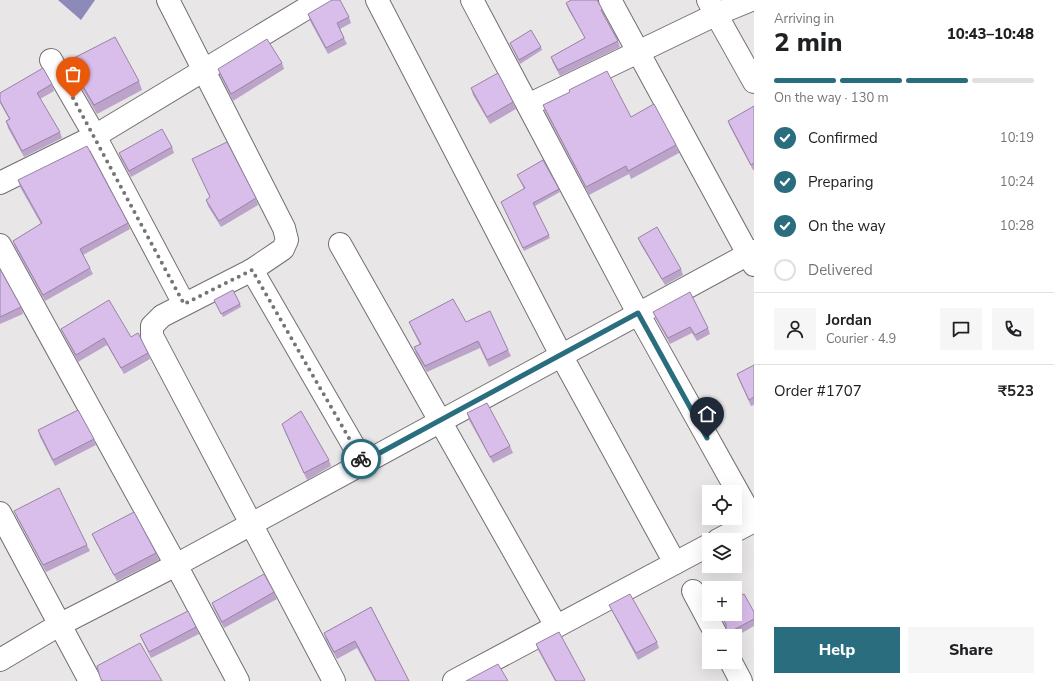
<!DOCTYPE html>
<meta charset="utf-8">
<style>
body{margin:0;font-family:"Nunito Sans",sans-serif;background:#f6f6f6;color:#202124;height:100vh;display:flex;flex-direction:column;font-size:15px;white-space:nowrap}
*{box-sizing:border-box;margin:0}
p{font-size:13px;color:#757577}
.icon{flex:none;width:22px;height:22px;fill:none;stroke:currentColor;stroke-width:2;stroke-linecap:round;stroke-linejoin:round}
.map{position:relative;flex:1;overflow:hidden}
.side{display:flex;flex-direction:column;background:#fff;width:300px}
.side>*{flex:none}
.buttons{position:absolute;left:702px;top:485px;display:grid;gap:8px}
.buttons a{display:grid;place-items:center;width:40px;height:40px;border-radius:0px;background:#fff;box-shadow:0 4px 16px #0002;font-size:20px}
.pin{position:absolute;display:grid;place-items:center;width:34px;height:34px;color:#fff;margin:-41px -17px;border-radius:50% 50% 50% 0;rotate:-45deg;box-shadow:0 0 4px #0007}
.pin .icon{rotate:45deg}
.courier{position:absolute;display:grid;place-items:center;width:40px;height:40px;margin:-20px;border:3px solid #296d7e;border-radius:50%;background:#fff;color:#222;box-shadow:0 1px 5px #0007}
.overview em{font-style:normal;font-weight:800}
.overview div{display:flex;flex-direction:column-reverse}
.overview{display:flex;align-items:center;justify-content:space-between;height:68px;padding:0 20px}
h1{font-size:26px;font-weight:800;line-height:30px}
.bar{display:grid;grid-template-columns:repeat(4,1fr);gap:6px 4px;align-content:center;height:48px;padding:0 20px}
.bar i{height:5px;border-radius:3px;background:#e0e0e0}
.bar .current{background:#296d7e}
.bar p{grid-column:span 4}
.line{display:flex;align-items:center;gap:10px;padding:0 20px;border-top:1px solid #e0e0e0}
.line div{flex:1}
.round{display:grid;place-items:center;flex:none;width:42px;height:42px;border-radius:0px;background:#f6f6f6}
ol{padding:0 20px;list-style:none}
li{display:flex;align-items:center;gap:12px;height:44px}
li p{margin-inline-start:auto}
li .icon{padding:4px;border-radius:50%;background:#296d7e;color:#fff;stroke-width:4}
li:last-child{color:#757577}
li i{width:22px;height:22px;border:2px solid #e0e0e0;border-radius:50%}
.primary-button{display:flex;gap:8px;margin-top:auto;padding:8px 20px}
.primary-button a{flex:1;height:46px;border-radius:0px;background:#296d7e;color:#fff;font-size:16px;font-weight:800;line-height:46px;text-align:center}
.primary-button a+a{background:#f6f6f6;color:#202124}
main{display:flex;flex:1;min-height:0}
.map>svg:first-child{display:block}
.water{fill:#8d89b8}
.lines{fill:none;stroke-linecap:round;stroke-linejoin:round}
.minor-casing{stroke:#726f71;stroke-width:24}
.minor{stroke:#fff;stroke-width:22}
.wall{fill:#bba3ca}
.building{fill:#d9bdeb;stroke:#9884a4}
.done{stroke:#767476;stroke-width:4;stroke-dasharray:0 7.2}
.route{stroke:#296d7e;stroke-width:5}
</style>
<main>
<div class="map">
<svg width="754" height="681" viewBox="0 0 754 681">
<rect width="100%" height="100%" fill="#e9e6e8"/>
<path class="water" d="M58 0H95L81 20Z"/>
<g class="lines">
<g class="minor-casing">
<g id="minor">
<path d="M168 0 284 228 287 240 283 249 252 270 162 316 152 326V336L334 681"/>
<path d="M377 0 561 355 675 563"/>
<path d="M472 0 638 313 754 521"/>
<path d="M610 0 754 265"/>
<path d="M708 0 754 82"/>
<path d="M51 60 95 136 184 304"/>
<path d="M528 105 717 14 751 0"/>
<path d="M0 183 95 136 320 0"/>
<path d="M340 244 556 626"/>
<path d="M0 245 176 565 238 681"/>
<path d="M252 270 363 462"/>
<path d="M0 513 90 681"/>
<path d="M718 540 754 521"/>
<path d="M693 591 717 636"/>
<path d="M0 660 59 625 176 565 754 251"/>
<path d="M731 662 741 681"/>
<path d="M454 681 709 545"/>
</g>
</g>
<use href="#minor" class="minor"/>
</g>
<g class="wall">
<path d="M566 3 602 9 604 15H603L618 41 620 47 560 76 553 63 551 57 585 38 568 9Z"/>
<path d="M308 14 349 17 351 23 340 29 344 38 347 44 328 54 310 21Z"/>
<path d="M510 43 541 47 542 50 520 64Z"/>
<path d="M68 61 139 81 142 90 97 114 72 71Z"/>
<path d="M282 63 284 69 233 101 220 75 218 69Z"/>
<path d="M52 84 54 91 40 99 60 132 62 138 24 157 8 128 6 121 9 119 0 103V93Z"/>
<path d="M471 88 513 102 516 109 490 124 473 95Z"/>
<path d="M569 90 631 117 676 145 679 153 631 179 629 174 589 195 546 113 543 105 570 92Z"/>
<path d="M754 106V170H753L730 127 728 121Z"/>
<path d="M172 147 174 153 131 177 121 159 119 153Z"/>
<path d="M192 159 256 198 258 205 221 227 208 206 206 200 210 197 195 165Z"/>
<path d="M517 175 559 189 560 192 535 206 550 238 524 251 501 202 524 189Z"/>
<path d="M18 180 128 223 130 229 83 255 90 268 93 274 45 301 15 247 13 241 41 224 20 187Z"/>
<path d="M638 238 681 269 683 275 665 285 641 245Z"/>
<path d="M0 269 21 307 23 314 0 324Z"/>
<path d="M214 300 240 304 241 307 223 317Z"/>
<path d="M653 312 708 328 710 334 697 341 692 333 670 344 656 319Z"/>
<path d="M409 322H466L508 350 511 356 489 367 480 348 427 372 416 354 414 347 420 345 412 329Z"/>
<path d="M61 329 131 337 148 353 150 359 124 374 107 345 78 362 64 335Z"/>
<path d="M754 365V405L751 406 739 380 737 374Z"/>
<path d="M467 413 510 446 513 453 493 463 469 420Z"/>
<path d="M282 424 329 460 331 466 307 480 284 430Z"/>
<path d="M38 430 94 439 96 445 55 466 40 437Z"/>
<path d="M14 511 87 545 90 551 46 572 17 518Z"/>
<path d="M92 534 156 553 159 560 117 581 95 541Z"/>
<path d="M274 592 277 599 224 628 214 609 212 603Z"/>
<path d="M609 605 657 642 659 648 638 660 612 611Z"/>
<path d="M371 607 409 681H375L357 648 337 659 326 640 324 633Z"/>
<path d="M754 612V626L735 637V636H726V626L720 614H735Z"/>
<path d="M196 627 199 634 151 658 143 642 140 635Z"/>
<path d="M559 632 585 681H555L538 650 536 644Z"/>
</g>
<g class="building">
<path d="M332 0H340L349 17 337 23 344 38 326 48 308 14Z"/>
<path d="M571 0H597L602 9 601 10 618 41 558 70 551 57 585 38 566 3Z"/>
<path d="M531 30 541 47 519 60 510 43Z"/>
<path d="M115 37 139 81 94 105 68 61Z"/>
<path d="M267 39 282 63 231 94 218 69Z"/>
<path d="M43 68 52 84 37 93 60 132 22 151 6 121 10 119 0 101V93Z"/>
<path d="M607 71 631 117 654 104 676 145 628 171 626 166 586 187 543 105 570 92 569 90Z"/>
<path d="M498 73 513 102 487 117 471 88Z"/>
<path d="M754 106V163L751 165 728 121Z"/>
<path d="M162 129 172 147 129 171 119 153Z"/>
<path d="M227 142 256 198 219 221 206 200 210 197 192 159Z"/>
<path d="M87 146 128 223 80 249 90 268 43 295 13 241 42 223 18 180Z"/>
<path d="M543 160 559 189 533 203 549 235 523 248 501 202 525 188 517 175Z"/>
<path d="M657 227 681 269 662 279 638 238Z"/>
<path d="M0 269 21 307 0 317Z"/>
<path d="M233 290 240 304 221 314 214 300Z"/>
<path d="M690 292 708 328 695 335 690 327 668 338 653 312Z"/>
<path d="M453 299 466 322 490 311 508 350 487 360 478 341 425 366 414 347 421 344 409 322Z"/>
<path d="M109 300 131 337 138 333 148 353 121 368 104 338 76 355 61 329Z"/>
<path d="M754 365V397L749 400 737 374Z"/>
<path d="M487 403 510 446 490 457 467 413Z"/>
<path d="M78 410 94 439 53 460 38 430Z"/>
<path d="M301 411 329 460 304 473 282 424Z"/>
<path d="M59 488 87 545 43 565 14 511Z"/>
<path d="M134 512 156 553 114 575 92 534Z"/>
<path d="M264 574 274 592 222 622 212 603Z"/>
<path d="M630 594 657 642 636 653 609 605Z"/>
<path d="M744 594 754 612V619L726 634V624L720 614H735V599Z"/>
<path d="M371 607 409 681H376L355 641 334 652 324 633Z"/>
<path d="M188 611 196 627 149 652 140 635Z"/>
<path d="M559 632 585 680 583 681H556L536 644Z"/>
<path d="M140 643 162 681H102L100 677 97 666Z"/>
<path d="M498 664 508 681H466Z"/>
</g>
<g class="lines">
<path class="done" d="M73 98 184 304 252 270 361 459"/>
<path class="route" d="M361 459 363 462 638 313 707 438"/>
</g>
</svg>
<div class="buttons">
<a><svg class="icon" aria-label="locate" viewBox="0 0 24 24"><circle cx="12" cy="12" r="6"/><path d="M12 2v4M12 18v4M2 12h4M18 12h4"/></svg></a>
<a><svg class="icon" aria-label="layers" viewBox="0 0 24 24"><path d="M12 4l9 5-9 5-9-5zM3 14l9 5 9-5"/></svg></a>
<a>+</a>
<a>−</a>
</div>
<div class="pin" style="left:73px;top:98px;background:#ea580c"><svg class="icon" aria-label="bag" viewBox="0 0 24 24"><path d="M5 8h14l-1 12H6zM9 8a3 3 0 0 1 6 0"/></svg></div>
<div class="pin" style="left:707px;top:438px;background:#1f2937"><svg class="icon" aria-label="home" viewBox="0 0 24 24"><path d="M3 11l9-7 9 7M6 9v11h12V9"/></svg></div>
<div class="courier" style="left:361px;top:459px"><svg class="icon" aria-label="bike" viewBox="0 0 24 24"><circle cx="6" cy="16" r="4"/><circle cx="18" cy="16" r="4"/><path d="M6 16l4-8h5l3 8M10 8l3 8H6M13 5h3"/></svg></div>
</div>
<section class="side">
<div class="overview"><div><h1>2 min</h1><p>Arriving in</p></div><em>10:43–10:48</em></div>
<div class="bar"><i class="current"></i><i class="current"></i><i class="current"></i><i></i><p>On the way · 130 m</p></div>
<ol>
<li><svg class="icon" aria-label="check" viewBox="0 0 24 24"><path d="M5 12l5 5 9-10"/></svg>Confirmed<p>10:19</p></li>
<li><svg class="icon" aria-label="check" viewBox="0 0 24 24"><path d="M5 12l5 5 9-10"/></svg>Preparing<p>10:24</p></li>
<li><svg class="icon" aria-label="check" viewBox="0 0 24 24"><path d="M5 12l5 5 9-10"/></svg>On the way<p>10:28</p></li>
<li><i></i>Delivered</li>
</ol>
<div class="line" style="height:72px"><a class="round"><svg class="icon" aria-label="person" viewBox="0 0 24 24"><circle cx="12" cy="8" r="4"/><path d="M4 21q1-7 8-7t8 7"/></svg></a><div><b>Jordan</b><p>Courier · 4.9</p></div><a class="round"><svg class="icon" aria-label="chat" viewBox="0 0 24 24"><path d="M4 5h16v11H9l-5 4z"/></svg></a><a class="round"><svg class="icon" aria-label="phone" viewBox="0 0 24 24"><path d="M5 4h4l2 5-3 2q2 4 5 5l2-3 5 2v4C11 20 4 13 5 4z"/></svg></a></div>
<div class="line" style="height:52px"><div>Order #1707</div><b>₹523</b></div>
<div class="primary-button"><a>Help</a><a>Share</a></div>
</section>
</main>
